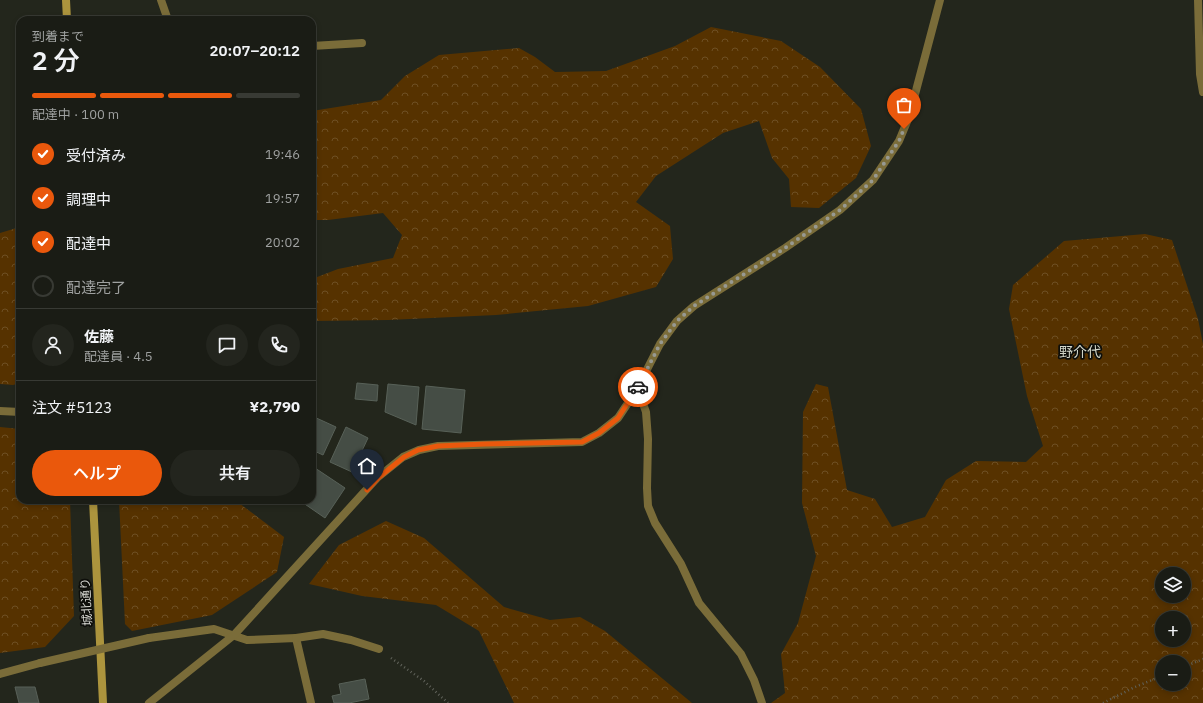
<!DOCTYPE html>
<html lang="ja">
<meta charset="utf-8">
<style>
body{margin:0;font-family:"IBM Plex Sans","Noto Sans JP",sans-serif;background:#23251e;color:#f1f3f6;height:100vh;display:flex;flex-direction:column;font-size:15px;white-space:nowrap}
*{box-sizing:border-box;margin:0}
p{font-size:13px;color:#9fa1a0}
.icon{flex:none;width:22px;height:22px;fill:none;stroke:currentColor;stroke-width:2;stroke-linecap:round;stroke-linejoin:round}
.map{position:relative;flex:1;overflow:hidden}
.details{position:absolute;left:16px;top:16px;width:300px;height:488px;display:flex;flex-direction:column;background:#1a1c15;border-radius:12px;box-shadow:0 2px 6px #0003,0 0 0 1px #383a34}
.details>*{flex:none}
.controls{position:absolute;left:1155px;top:567px;display:grid;gap:8px}
.controls a{display:grid;place-items:center;width:36px;height:36px;border-radius:50%;background:#1a1c15;box-shadow:0 2px 6px #0003,0 0 0 1px #383a34;font-size:20px}
.pin{position:absolute;display:grid;place-items:center;width:34px;height:34px;color:#fff;margin:-41px -17px;border-radius:50% 50% 50% 0;rotate:-45deg;box-shadow:0 0 4px #0007}
.pin .icon{rotate:45deg}
.courier{position:absolute;display:grid;place-items:center;width:40px;height:40px;margin:-20px;border:3px solid #ea580c;border-radius:50%;background:#fff;color:#222;box-shadow:0 1px 5px #0007}
.headline em{font-style:normal;font-weight:600}
.headline div{display:flex;flex-direction:column-reverse}
.headline{display:flex;align-items:center;justify-content:space-between;height:68px;padding:0 16px}
h1{font-size:26px;font-weight:600;line-height:30px}
.bar{display:grid;grid-template-columns:repeat(4,1fr);gap:6px 4px;align-content:center;height:48px;padding:0 16px}
.bar i{height:5px;border-radius:3px;background:#383a34}
.bar .selected{background:#ea580c}
.bar p{grid-column:span 4}
.line{display:flex;align-items:center;gap:10px;padding:0 16px;border-top:1px solid #383a34}
.line div{flex:1}
.round{display:grid;place-items:center;flex:none;width:42px;height:42px;border-radius:21px;background:#23251e}
ol{padding:0 16px;list-style:none}
li{display:flex;align-items:center;gap:12px;height:44px}
li p{margin-inline-start:auto}
li .icon{padding:4px;border-radius:50%;background:#ea580c;color:#fff;stroke-width:4}
li:last-child{color:#9fa1a0}
li i{width:22px;height:22px;border:2px solid #383a34;border-radius:50%}
.button{display:flex;gap:8px;margin-top:auto;padding:8px 16px}
.button a{flex:1;height:46px;border-radius:24px;background:#ea580c;color:#fff;font-size:16px;font-weight:600;line-height:46px;text-align:center}
.button a+a{background:#23251e;color:#f1f3f6}
.map>svg:first-child{display:block}
.forest{fill:url(#forest-crowns);fill-rule:evenodd}
.building{fill:#454d45;stroke:#586158}
.lines{fill:none;stroke-linecap:round;stroke-linejoin:round}
.path{stroke:#61635b;stroke-width:2.5;stroke-dasharray:1 3;stroke-linecap:butt}
.lane{stroke:#7a6c39;stroke-width:8}
.street{stroke:#7a6c39;stroke-width:8}
.secondary{stroke:#ac943d;stroke-width:8}
.street-bridge{stroke:#7a6c39;stroke-width:8}
.done{stroke:#979992;stroke-width:4;stroke-dasharray:0 7.2}
.route{stroke:#ea580c;stroke-width:5}
.labels{text-anchor:middle;dominant-baseline:central;stroke-width:3.5;stroke-linejoin:round;paint-order:stroke}
.street-label{font-size:12px;fill:#d6d7d1;stroke:#0d0e0a}
.quarter-label{font-size:14px;fill:#d1d5c8;stroke:#0d0e0a}
</style>
<div class="map">
<svg width="1203" height="703" viewBox="0 0 1203 703">
<defs>
<pattern id="forest-crowns" width="20" height="18" patternUnits="userSpaceOnUse"><rect width="20" height="18" fill="#563200"/><path d="M2 6a3 3 0 1 1 6 0M12 15a3 3 0 1 1 6 0" fill="none" stroke="#6e4f24"/></pattern>
</defs>
<rect width="100%" height="100%" fill="#23261c"/>
<g class="forest">
<path d="M711 27 781 41 820 67 861 109 871 146 856 178 819 208 791 207 789 179 772 158 759 121 723 133 656 176 636 202 670 226 673 259 656 287 588 306 496 315 388 320 312 321V279L338 269 393 258 402 235 383 213 328 220H312V111L381 100 405 76 439 55 519 48 535 57 555 72 606 71 675 46Z"/>
<path d="M20 227V383L13 385 0 384V233Z"/>
<path d="M1145 234 1172 240 1198 319 1203 344V703H771L785 693 781 654 798 623 816 556 802 503 803 412 816 384 828 387 847 490 875 499 892 527 925 517 946 480 976 461 1026 462 1043 446 1027 396 1009 309 1013 285 1064 241ZM1162 574H1184V596H1162ZM1162 618H1184V640H1162ZM1162 662H1184V684H1162Z"/>
<path d="M0 427 20 429V500H70L74 616 45 647 0 653Z"/>
<path d="M119 500H235L284 537 277 572 212 615 132 631 125 624Z"/>
<path d="M386 521 424 538 504 607 550 620 580 617 605 631 692 703H514L479 631 436 605 362 596 309 584 339 545Z"/>
</g>
<g class="building">
<path d="M357 383 378 385 377 401 355 399Z"/>
<path d="M388 384 419 387 416 425 385 412Z"/>
<path d="M426 386 465 390 461 433 422 429Z"/>
<path d="M312 416 336 427 323 455 312 450Z"/>
<path d="M346 427 368 438 352 472 330 462Z"/>
<path d="M312 466 345 488 325 518 299 500H312Z"/>
<path d="M365 679 369 699 349 703H334L332 696 341 694 339 684Z"/>
<path d="M15 687H35L39 703H19Z"/>
</g>
<g class="lines">
<g class="path">
<path d="M391 658 424 681 448 703"/>
<path d="M1184 667 1203 659"/>
<path d="M1103 703 1135 687 1162 676"/>
</g>
<path class="lane" d="M0 411 20 412"/>
<g class="street">
<path d="M161 0 168 20"/>
<path d="M1198 0 1200 74 1203 92"/>
<path d="M312 46 362 43"/>
<path d="M636 391 642 401 646 412 648 439 647 488 648 506 655 523 681 564 699 603 741 654 754 680 762 703"/>
<path d="M149 638 214 629 247 640 296 638 311 703"/>
<path d="M296 638 323 634 351 640 379 649"/>
<path d="M0 674 40 663"/>
<path d="M149 703 234 635 377 478 403 457 419 450 438 446 582 442 599 433 618 418 636 391 660 344 677 321 694 306 785 248 840 210 873 180 899 141 909 117 940 0"/>
</g>
<g class="secondary">
<path d="M66 0 67 20"/>
<path d="M93 500 103 703"/>
</g>
<path class="street-bridge" d="M40 663 149 638"/>
</g>
<g class="lines">
<path class="done" d="M638 387 660 344 677 321 694 306 785 248 840 210 873 180 899 141 904 129"/>
<path class="route" d="M367 490 378 478 404 457 418 450 438 446 485 444 582 442 599 433 618 418 638 387"/>
</g>
<g class="labels">
<g class="street-label">
<text transform="translate(86 602) rotate(-93)">城北通り</text>
</g>
<g class="quarter-label">
<text x="1080" y="352">野介代</text>
</g>
</g>
</svg>
<div class="controls">
<a><svg class="icon" aria-label="layers" viewBox="0 0 24 24"><path d="M12 4l9 5-9 5-9-5zM3 14l9 5 9-5"/></svg></a>
<a>+</a>
<a>−</a>
</div>
<div class="pin" style="left:904px;top:129px;background:#ea580c"><svg class="icon" aria-label="bag" viewBox="0 0 24 24"><path d="M5 8h14l-1 12H6zM9 8a3 3 0 0 1 6 0"/></svg></div>
<div class="pin" style="left:367px;top:490px;background:#1f2937"><svg class="icon" aria-label="home" viewBox="0 0 24 24"><path d="M3 11l9-7 9 7M6 9v11h12V9"/></svg></div>
<div class="courier" style="left:638px;top:387px"><svg class="icon" aria-label="car" viewBox="0 0 24 24"><path d="M5 17H2v-5l4-1 3-4h7l3 4 3 1v5h-3M9 17h6M6 11h13"/><circle cx="7" cy="17" r="2"/><circle cx="17" cy="17" r="2"/></svg></div>
<section class="details">
<div class="headline"><div><h1>2 分</h1><p>到着まで</p></div><em>20:07–20:12</em></div>
<div class="bar"><i class="selected"></i><i class="selected"></i><i class="selected"></i><i></i><p>配達中 · 100 m</p></div>
<ol>
<li><svg class="icon" aria-label="check" viewBox="0 0 24 24"><path d="M5 12l5 5 9-10"/></svg>受付済み<p>19:46</p></li>
<li><svg class="icon" aria-label="check" viewBox="0 0 24 24"><path d="M5 12l5 5 9-10"/></svg>調理中<p>19:57</p></li>
<li><svg class="icon" aria-label="check" viewBox="0 0 24 24"><path d="M5 12l5 5 9-10"/></svg>配達中<p>20:02</p></li>
<li><i></i>配達完了</li>
</ol>
<div class="line" style="height:72px"><a class="round"><svg class="icon" aria-label="person" viewBox="0 0 24 24"><circle cx="12" cy="8" r="4"/><path d="M4 21q1-7 8-7t8 7"/></svg></a><div><b>佐藤</b><p>配達員 · 4.5</p></div><a class="round"><svg class="icon" aria-label="chat" viewBox="0 0 24 24"><path d="M4 5h16v11H9l-5 4z"/></svg></a><a class="round"><svg class="icon" aria-label="phone" viewBox="0 0 24 24"><path d="M5 4h4l2 5-3 2q2 4 5 5l2-3 5 2v4C11 20 4 13 5 4z"/></svg></a></div>
<div class="line" style="height:52px"><div>注文 #5123</div><b>¥2,790</b></div>
<div class="button"><a>ヘルプ</a><a>共有</a></div>
</section>
</div>
